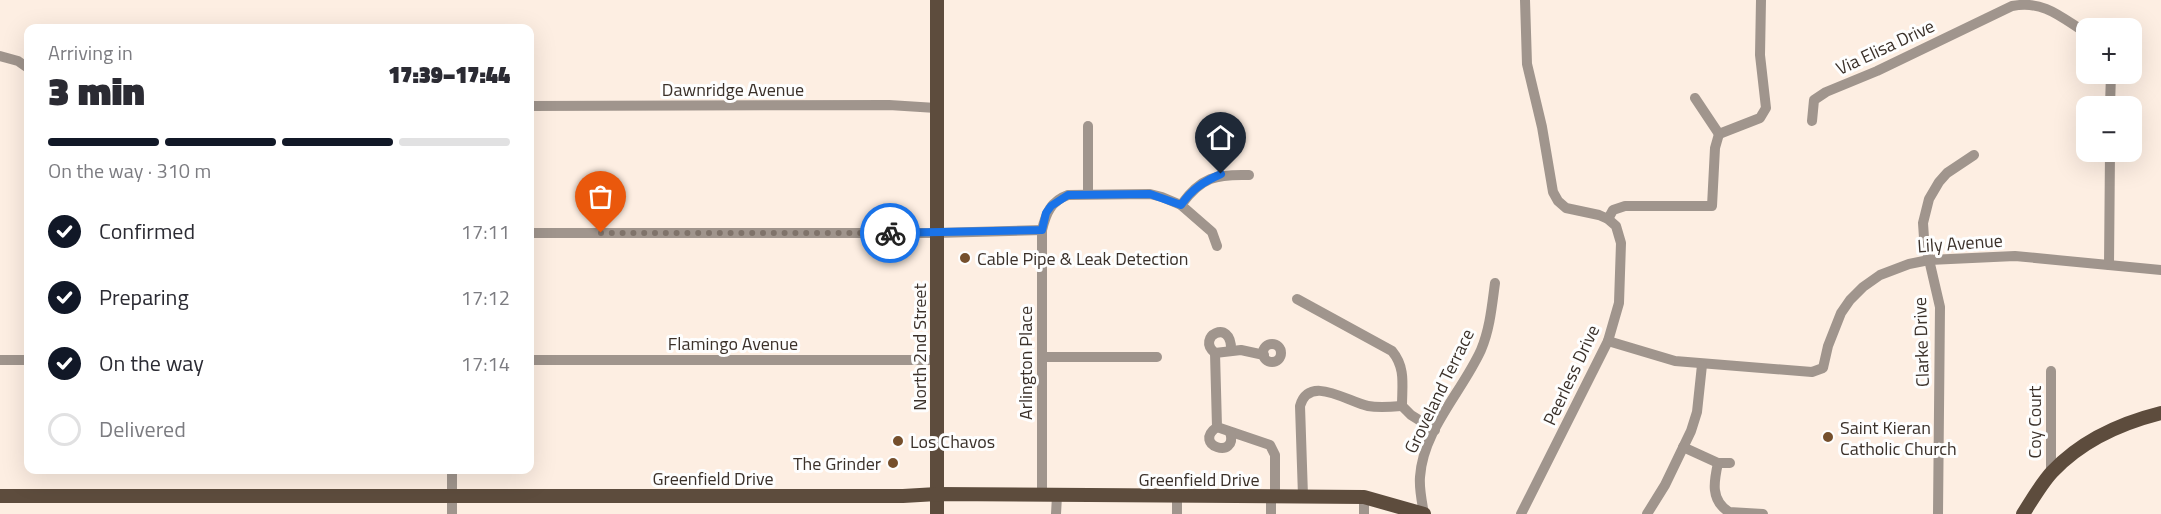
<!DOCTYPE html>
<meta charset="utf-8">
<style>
body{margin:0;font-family:"Titillium Web",sans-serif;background:#f7f7f7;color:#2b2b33;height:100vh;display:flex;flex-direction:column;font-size:22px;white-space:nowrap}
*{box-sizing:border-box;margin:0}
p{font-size:20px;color:#7c7c81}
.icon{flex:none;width:33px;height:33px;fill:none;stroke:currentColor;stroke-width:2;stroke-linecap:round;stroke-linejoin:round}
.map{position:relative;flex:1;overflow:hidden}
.drawer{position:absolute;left:24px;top:24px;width:510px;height:450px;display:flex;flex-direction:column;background:#fff;border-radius:12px;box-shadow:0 6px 24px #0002}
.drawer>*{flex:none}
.controls{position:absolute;left:2076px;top:18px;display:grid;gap:12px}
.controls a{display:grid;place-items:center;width:66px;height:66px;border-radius:12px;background:#fff;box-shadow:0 6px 24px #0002;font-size:30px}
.pin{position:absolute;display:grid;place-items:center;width:51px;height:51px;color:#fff;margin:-62px -26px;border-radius:50% 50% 50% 0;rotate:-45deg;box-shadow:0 0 6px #0007}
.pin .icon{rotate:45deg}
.courier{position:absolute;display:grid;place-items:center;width:60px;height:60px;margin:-30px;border:4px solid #1a73e8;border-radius:50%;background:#fff;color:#222;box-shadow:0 2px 8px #0007}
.summary em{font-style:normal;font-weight:800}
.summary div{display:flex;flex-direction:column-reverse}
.summary{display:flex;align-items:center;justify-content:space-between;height:102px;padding:0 24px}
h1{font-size:39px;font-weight:800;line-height:45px}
.bar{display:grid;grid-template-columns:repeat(4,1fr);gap:9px 6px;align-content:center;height:72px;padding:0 24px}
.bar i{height:8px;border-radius:4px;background:#e1e1e2}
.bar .active{background:#111827}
.bar p{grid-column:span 4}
ol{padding:0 24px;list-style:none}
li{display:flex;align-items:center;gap:18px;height:66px}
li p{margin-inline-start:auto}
li .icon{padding:6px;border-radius:50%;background:#111827;color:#fff;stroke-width:4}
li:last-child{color:#7c7c81}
li i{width:33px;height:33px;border:3px solid #e1e1e2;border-radius:50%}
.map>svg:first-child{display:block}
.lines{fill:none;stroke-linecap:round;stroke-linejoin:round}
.minor{stroke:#a0958d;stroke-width:10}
.major{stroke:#5d4c3d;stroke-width:14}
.done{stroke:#7f736a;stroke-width:6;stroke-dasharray:0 10.8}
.route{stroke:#1a73e8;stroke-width:8}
.poi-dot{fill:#754f2c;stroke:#fefefe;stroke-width:2}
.labels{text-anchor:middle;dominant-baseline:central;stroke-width:6;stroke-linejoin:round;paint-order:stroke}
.street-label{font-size:18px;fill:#3b312a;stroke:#fefefe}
.poi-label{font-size:18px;fill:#3b312a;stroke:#fefefe;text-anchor:start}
</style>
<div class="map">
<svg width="2161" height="514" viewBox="0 0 2161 514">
<rect width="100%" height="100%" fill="#fdeee2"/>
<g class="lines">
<g class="minor">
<path d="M0 56 18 61 28 68"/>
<path d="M1695 98 1719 134 1760 118 1766 108 1760 55 1761 0"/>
<path d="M530 106 889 105 936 108"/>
<path d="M2110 106 2111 74"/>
<path d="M1812 121 1814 100 1826 92 1877 71 2012 6C2044 0 2061 17 2086 33"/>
<path d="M1088 126V194"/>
<path d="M1181 205C1201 177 1216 174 1249 175"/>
<path d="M1608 219 1613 210 1625 206H1712L1715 148 1719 134"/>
<path d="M530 233H937L1042 230"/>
<path d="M2109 265 2110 152"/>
<path d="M1297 299 1392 351C1406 368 1402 385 1402 406L1411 415 1435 430"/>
<path d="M1608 341 1675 361 1812 372 1823 368 1828 346 1841 313 1850 300 1863 287 1880 275 1909 264 1929 260 2015 256 2161 270"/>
<circle cx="1272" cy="353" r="9"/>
<path d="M1215 353C1195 337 1232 317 1231 350"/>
<path d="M1264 355 1241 350 1215 353 1217 427 1270 445 1275 455V497"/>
<path d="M1042 357H1157"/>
<path d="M0 360H28"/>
<path d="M530 360H937"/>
<path d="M2051 371V473"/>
<path d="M1217 427C1191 445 1239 461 1230 432"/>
<path d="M1683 447 1718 463H1730"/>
<path d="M1718 463C1714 481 1710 500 1729 512L1763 514"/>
<path d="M452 470V514"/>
<path d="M1042 496V230C1046 213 1051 201 1068 195L1150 194 1162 197 1181 205 1212 232 1217 246"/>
<path d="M1271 496V514"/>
<path d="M1303 496 1300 406C1309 374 1348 402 1368 406 1379 408 1390 407 1402 406"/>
<path d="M1177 497V514"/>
<path d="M1364 497V514"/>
<path d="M1056 514 1057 496"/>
<path d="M1424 514C1422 502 1419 489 1420 477 1423 430 1462 392 1481 350 1490 329 1492 305 1495 283"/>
<path d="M1521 514 1608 341 1619 303 1621 243 1616 226 1608 219 1599 215 1566 208 1558 201 1553 192 1542 127 1527 64 1525 0"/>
<path d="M1647 514 1665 485 1691 431 1697 412 1702 365"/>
<path d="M1938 514 1940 307 1924 238 1923 223 1929 199 1939 182 1947 173 1974 155"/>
</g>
<g class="major">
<path d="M937 0V514"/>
<path d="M0 496H903L937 494 1364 497 1424 514"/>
<path d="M2023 514C2032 500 2041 484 2052 472 2081 441 2121 423 2161 413"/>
</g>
</g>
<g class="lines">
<path class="done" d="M601 233H890"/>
<path class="route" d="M890 233 1042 230 1046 213 1051 206 1068 195 1150 194 1181 205C1192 189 1203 182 1221 174"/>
</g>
<g class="poi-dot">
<circle cx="965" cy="258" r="6"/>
<circle cx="1828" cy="437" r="6"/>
<circle cx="898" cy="441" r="6"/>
<circle cx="893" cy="463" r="6"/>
</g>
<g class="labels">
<g class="street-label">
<text transform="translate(1885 47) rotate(-25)">Via Elisa Drive</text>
<text x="733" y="89">Dawnridge Avenue</text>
<text transform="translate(1960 243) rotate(-4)">Lily Avenue</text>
<text transform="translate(1921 342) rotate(-92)">Clarke Drive</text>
<text x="733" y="343">Flamingo Avenue</text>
<text transform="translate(919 347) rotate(-90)">North 2nd Street</text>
<text transform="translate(1025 363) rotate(-90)">Arlington Place</text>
<text transform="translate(1571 375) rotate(-65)">Peerless Drive</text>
<text transform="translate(1439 391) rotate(-64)">Groveland Terrace</text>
<text transform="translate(2034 422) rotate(-90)">Coy Court</text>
<text x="713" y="478">Greenfield Drive</text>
<text x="1199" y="479">Greenfield Drive</text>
</g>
<g class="poi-label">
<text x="977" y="258">Cable Pipe &amp; Leak Detection</text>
<text x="1840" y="427">Saint Kieran<tspan x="1840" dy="21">Catholic Church</tspan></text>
<text x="910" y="441">Los Chavos</text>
<text x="881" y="463" text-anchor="end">The Grinder</text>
</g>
</g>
</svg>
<div class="controls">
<a>+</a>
<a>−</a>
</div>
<div class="pin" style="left:601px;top:233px;background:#ea580c"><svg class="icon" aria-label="bag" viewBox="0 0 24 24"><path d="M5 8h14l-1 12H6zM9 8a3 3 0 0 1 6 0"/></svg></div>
<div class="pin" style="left:1221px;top:174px;background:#1f2937"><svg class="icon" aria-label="home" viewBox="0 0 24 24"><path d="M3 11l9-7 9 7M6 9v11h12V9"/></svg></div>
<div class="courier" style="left:890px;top:233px"><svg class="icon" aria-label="bike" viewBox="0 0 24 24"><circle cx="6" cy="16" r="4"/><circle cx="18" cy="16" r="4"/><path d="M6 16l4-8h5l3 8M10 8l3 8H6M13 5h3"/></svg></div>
<section class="drawer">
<div class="summary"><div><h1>3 min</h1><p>Arriving in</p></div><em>17:39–17:44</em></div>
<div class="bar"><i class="active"></i><i class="active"></i><i class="active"></i><i></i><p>On the way · 310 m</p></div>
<ol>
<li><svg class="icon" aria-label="check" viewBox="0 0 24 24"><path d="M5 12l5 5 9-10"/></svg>Confirmed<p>17:11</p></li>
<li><svg class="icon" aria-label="check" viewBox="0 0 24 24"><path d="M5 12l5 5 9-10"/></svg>Preparing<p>17:12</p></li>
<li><svg class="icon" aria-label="check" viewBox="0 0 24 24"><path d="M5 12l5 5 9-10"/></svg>On the way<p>17:14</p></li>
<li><i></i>Delivered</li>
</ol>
</section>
</div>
